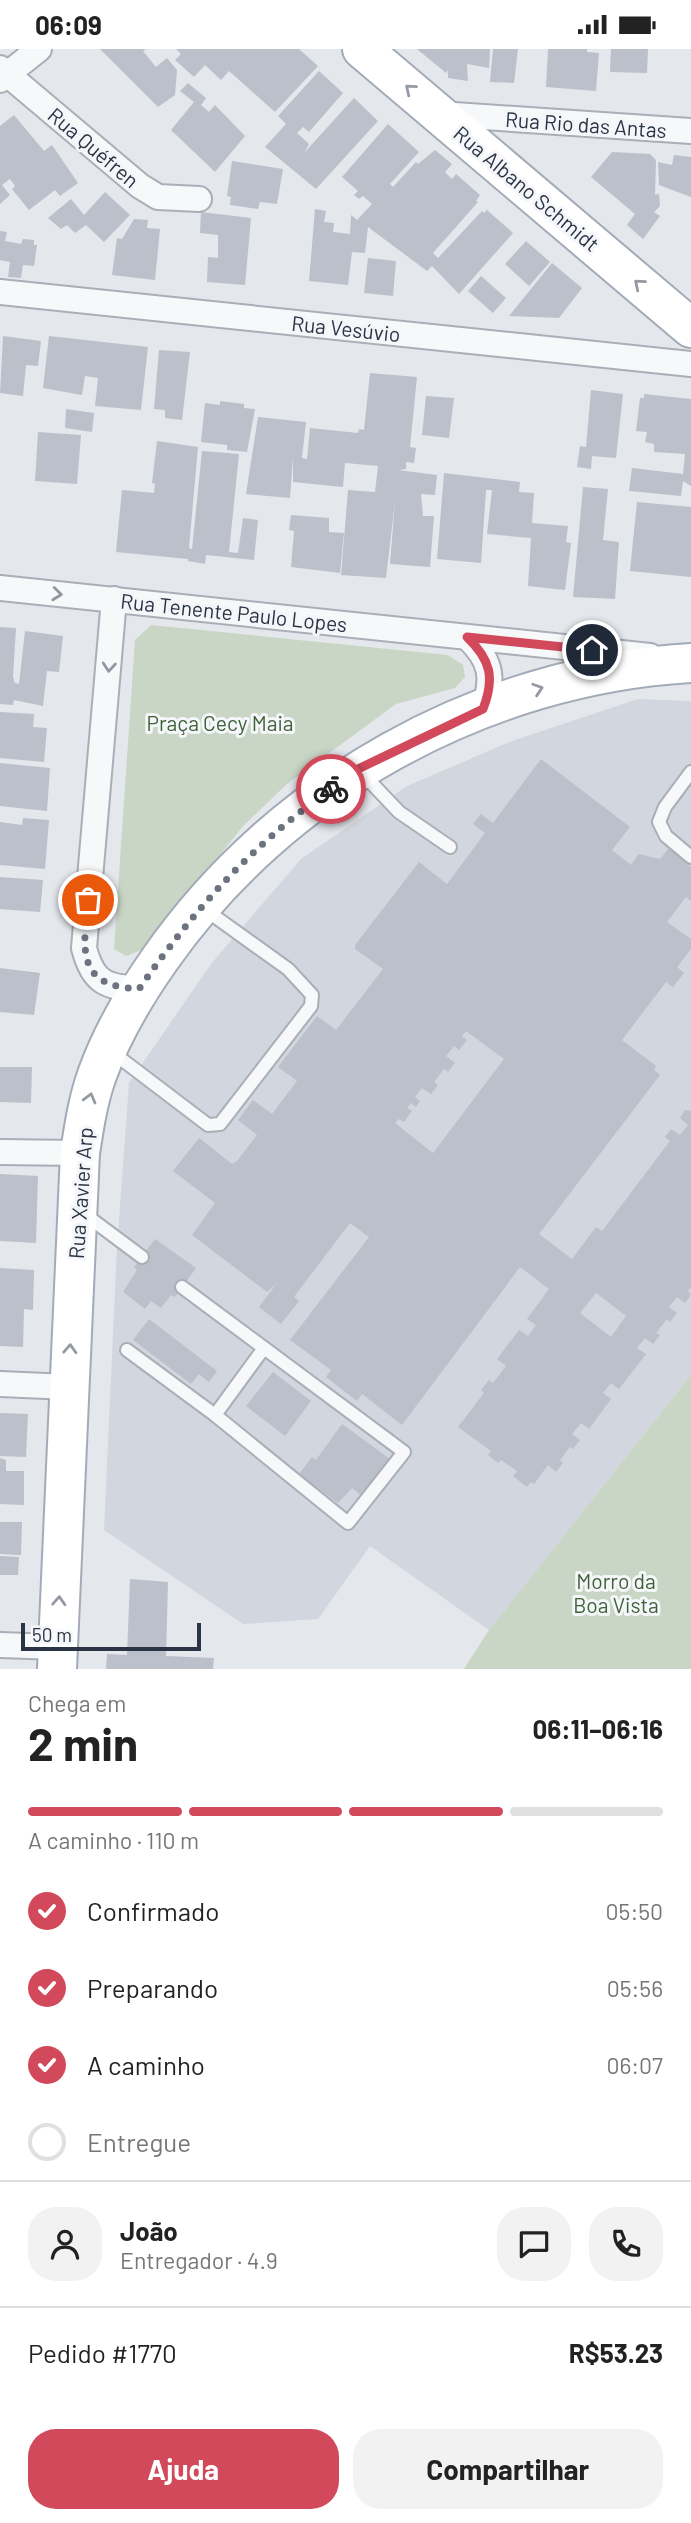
<!DOCTYPE html>
<html lang="pt">
<meta charset="utf-8">
<style>
body{margin:0;font-family:Barlow,sans-serif;background:#f2f2f2;color:#222;height:100vh;display:flex;flex-direction:column;font-size:26px;white-space:nowrap}
*{box-sizing:border-box;margin:0}
p{font-size:23px;color:#767676}
.icon{flex:none;width:38px;height:38px;fill:none;stroke:currentColor;stroke-width:2;stroke-linecap:round;stroke-linejoin:round}
.map{position:relative;height:1620px;overflow:hidden}
.side{display:flex;flex-direction:column;background:#fff;flex:1}
.side>*{flex:none}
.scale{position:absolute;left:21px;bottom:18px;width:180px;box-sizing:border-box;padding-left:7px;border:4px solid #2b3445;border-top:0;font-size:19px;line-height:24px;white-space:nowrap;color:#2b3445;-webkit-text-stroke:5px #f4f6f9;paint-order:stroke}
.pin{position:absolute;display:grid;place-items:center;width:60px;height:60px;color:#fff;margin:-30px;border:4px solid #fff;border-radius:50%;box-shadow:0 2px 7px #0007}
.courier{position:absolute;display:grid;place-items:center;width:70px;height:70px;margin:-35px;border:5px solid #d1495b;border-radius:50%;background:#fff;color:#222;box-shadow:0 2px 9px #0007}
.overview em{font-style:normal;font-weight:700}
.overview div{display:flex;flex-direction:column-reverse}
.overview{display:flex;align-items:center;justify-content:space-between;height:119px;padding:0 28px}
h1{font-size:46px;font-weight:700;line-height:52px}
.bar{display:grid;grid-template-columns:repeat(4,1fr);gap:10px 7px;align-content:center;height:84px;padding:0 28px}
.bar i{height:9px;border-radius:5px;background:#e0e0e0}
.bar .on{background:#d1495b}
.bar p{grid-column:span 4}
.line{display:flex;align-items:center;gap:18px;padding:0 28px;border-top:2px solid #e0e0e0}
.line div{flex:1}
.round{display:grid;place-items:center;flex:none;width:74px;height:74px;border-radius:28px;background:#f2f2f2}
ol{padding:0 28px;list-style:none}
li{display:flex;align-items:center;gap:21px;height:77px}
li p{margin-inline-start:auto}
li .icon{padding:7px;border-radius:50%;background:#d1495b;color:#fff;stroke-width:4}
li:last-child{color:#767676}
li i{width:38px;height:38px;border:4px solid #e0e0e0;border-radius:50%}
.action{display:flex;gap:14px;margin-top:auto;padding:14px 28px}
.action a{flex:1;height:80px;border-radius:28px;background:#d1495b;color:#fff;font-size:28px;font-weight:700;line-height:80px;text-align:center}
.action a+a{background:#f2f2f2;color:#222}
.status{display:flex;justify-content:space-between;align-items:center;height:49px;padding:0 35px;background:#fff;direction:ltr}
.status svg{height:19px;fill:currentColor}
.map>svg:first-child{display:block}
.built{fill:#d2d6de}
.green{fill:#c9d6c5}
.building{fill:#bbc0ca;fill-rule:evenodd}
.lines{fill:none;stroke-linecap:round;stroke-linejoin:round}
.service-casing{stroke:#a9aeb7;stroke-width:16}
.minor-casing{stroke:#a9aeb7;stroke-width:28}
.primary-casing{stroke:#a3abb8;stroke-width:42}
.service{stroke:#f7f8fa;stroke-width:12}
.minor{stroke:#f7f8fa;stroke-width:24}
.primary{stroke:#fff;stroke-width:38}
.oneway{stroke:#959aa2}
.oneway2{stroke:#9196a0}
.done{stroke:#6c737f;stroke-width:7;stroke-dasharray:0 12.6}
.route{stroke:#d1495b;stroke-width:9}
.labels{text-anchor:middle;dominant-baseline:central;stroke-width:6;stroke-linejoin:round;paint-order:stroke}
.street-label{font-size:21px;fill:#2b3445;stroke:#f4f6f9}
.park-label{font-size:21px;fill:#3f6138;stroke:#f4f6f9}
</style>
<div class="status"><b>06:09</b><svg viewBox="0 0 49 12"><path d="M0 12V9h3v3zM5 12V6h3v6zM10 12V3h3v9zM15 12V0h3v12zM26 1h20v11H26zM47 4h2v5h-2z"/></svg></div>
<div class="map">
<svg width="691" height="1620" viewBox="0 0 691 1620">
<rect width="100%" height="100%" fill="#e4e7ec"/>
<path class="built" d="M638 650 691 652V1326L489 1581 370 1497 318 1570 243 1575 104 1481 117 1198 129 1034 211 915 301 810 407 737 512 692Z"/>
<g class="green">
<path d="M151 576 448 606 463 616 465 628 455 639 396 655 287 735 244 776 144 900 126 907 114 900 135 591Z"/>
<path d="M691 1326V1620H464L489 1581Z"/>
</g>
<g class="building">
<path d="M100 0H146L143 2 156 18 167 9 177 21 175 46 158 58Z"/>
<path d="M176 0H299L318 17 275 63 229 22 221 31 205 16 194 28 175 11 181 5Z"/>
<path d="M417 0H490L489 19 467 15 468 32 448 29V21L446 24Z"/>
<path d="M493 0H518L514 34 490 33Z"/>
<path d="M548 0H587V3L599 4 596 42 546 38Z"/>
<path d="M611 0H648L647 24 610 23Z"/>
<path d="M319 22 343 44 309 83 303 78 297 84 309 95 304 104 354 49 378 72 316 140 265 98 286 75 278 67Z"/>
<path d="M188 34 206 49 201 56 209 63 215 56 245 87 215 123 171 81 194 53 180 42Z"/>
<path d="M14 66 44 102 52 96 78 134 60 147 55 141 29 161 12 140 15 137 10 130 2 136 10 146 0 155V77Z"/>
<path d="M388 75 419 103 390 135 393 138 416 113 418 115 435 101 452 115 445 123 452 130 456 125 480 146 476 152 478 153 433 204 438 209 482 162 484 164 487 161 513 184 459 245 432 217 427 222 368 178 365 204 352 203 348 236 309 232 315 160 326 162 324 173 334 174 333 183 350 185 351 166 357 171 372 155 363 147 359 150 354 146 358 142 342 128Z"/>
<path d="M612 103 650 105 656 111 655 146 659 145 660 157 654 163 660 167 643 190 627 176 635 165 591 128Z"/>
<path d="M674 106 691 108V148L659 136 658 113 672 116Z"/>
<path d="M232 112 283 120 277 155 260 153 258 160 230 156 231 148 227 147Z"/>
<path d="M105 143 130 166 104 193 86 176 75 184 67 176 61 180 48 169 71 150 84 166Z"/>
<path d="M201 163 251 169 245 236 207 233 208 208 218 209V186L200 184Z"/>
<path d="M134 170 148 171 147 179 160 180 155 231 112 226 117 189 122 190Z"/>
<path d="M0 182 7 183 5 192 21 195 23 190 34 191V196H37L34 217 23 216 21 229 8 228 10 213 0 211Z"/>
<path d="M526 192 550 213 529 237 505 215Z"/>
<path d="M368 209 396 212 393 247 364 244Z"/>
<path d="M552 214 582 239 559 269 509 267Z"/>
<path d="M481 227 506 249 493 264 468 242Z"/>
<path d="M3 287 41 292 38 317 26 316 23 347 0 344Z"/>
<path d="M49 287 148 298 141 361 95 357 98 329 85 327 82 346 43 339Z"/>
<path d="M159 301 190 303 182 371 165 369V361L154 360Z"/>
<path d="M370 324 417 328 410 398 416 399 414 414 406 413V420L398 421 437 426 435 446 421 445 423 467H434L430 518 390 515 395 452 386 529 341 526 348 441 375 443 378 417 345 414 343 438 293 433V408L290 449 246 445 258 368 306 373 302 409 307 410 310 379 358 384 359 380 364 381Z"/>
<path d="M591 341 623 345 616 409 592 407 591 420 577 418 580 397 586 398Z"/>
<path d="M644 345 691 350V437L683 432 681 447 629 442 632 419 683 425 685 405 654 403V395L645 393 647 383 636 382 640 349H644Z"/>
<path d="M426 347 454 349 449 389 422 386Z"/>
<path d="M220 352 244 355V359L255 360 247 403 227 401V396L201 393 205 354 220 356Z"/>
<path d="M66 360 94 364 92 383 65 379Z"/>
<path d="M38 383 81 386 77 435 35 432Z"/>
<path d="M157 392 198 398 189 499 192 500 202 402 239 405 229 503 238 504 243 469 258 471 254 511 206 506 205 515 188 512V510L116 503 122 441 154 444 155 435 152 434Z"/>
<path d="M444 424 520 433 519 443 534 444 532 474 568 477 566 493 571 494 565 541 528 537 531 489 487 485 492 441H486L481 514 437 510Z"/>
<path d="M583 438 608 440 603 491 619 493 615 550 573 548Z"/>
<path d="M637 453 691 458V528L630 522Z"/>
<path d="M291 466 329 469V483L344 484 340 524 291 518 294 482 289 481Z"/>
<path d="M0 578 16 579 13 628 15 634 19 635 25 582 63 587 59 623 47 622 43 657 14 651 13 656 0 655Z"/>
<path d="M0 663 34 665 33 678 47 679 44 713 0 709Z"/>
<path d="M541 710 630 778 612 801 631 816 639 805 660 810 669 799 691 818V852L686 848 667 873 691 890V900L677 918 684 924 673 938 666 933 622 991 656 1017 654 1021 660 1026 539 1185 572 1210 596 1178 602 1182 670 1092 665 1088 671 1080 680 1086 688 1076 680 1069 685 1061 691 1062V1238L688 1242 691 1246 685 1254 677 1248 669 1258 677 1264 670 1273 667 1270 656 1284 660 1286 653 1295 645 1289 637 1299 646 1305 619 1340 611 1334 603 1344 611 1350 589 1380 581 1374 572 1385 580 1391 573 1400 570 1398 560 1411 563 1414 556 1423 548 1416 534 1435 531 1433 527 1438 513 1427 517 1422 501 1411 498 1414 488 1406 491 1402 458 1378 484 1344 481 1341 489 1331 493 1334 506 1317 497 1310 519 1281 528 1287 536 1276 527 1270 549 1240 520 1218 402 1376 362 1345 357 1352 326 1328 331 1321 290 1291 369 1188 350 1174 294 1248 299 1252 281 1275 259 1258 277 1234 267 1243 192 1186 215 1154 173 1122 199 1089 232 1115 237 1112 257 1086 238 1071 253 1051 272 1065 297 1032 278 1018 317 967 336 981 383 920 355 900V896L419 813 447 835 485 784 473 775 481 765 493 774ZM466 982 504 1010 433 1104 395 1074 399 1070 404 1073 412 1062 407 1059 411 1054 416 1058 420 1052 415 1048 422 1039 431 1045 438 1036 434 1033 444 1020 448 1023 455 1014 446 1007 454 997 459 1001 467 991 462 987ZM596 1244 626 1267 611 1288 580 1264Z"/>
<path d="M0 714 50 719 47 762 0 757Z"/>
<path d="M23 769 49 771 45 820 0 816V773L22 776Z"/>
<path d="M0 828 43 831 40 863 0 860Z"/>
<path d="M0 919 40 924 34 966 0 963Z"/>
<path d="M0 1018H32L31 1054 0 1053Z"/>
<path d="M0 1125 38 1127 36 1194 0 1192Z"/>
<path d="M155 1190 196 1219 175 1248 171 1246 161 1259 151 1252 145 1260 123 1243 137 1221 134 1218Z"/>
<path d="M0 1219 34 1221 33 1261 24 1260 23 1298 0 1297Z"/>
<path d="M149 1270 217 1322 209 1333 199 1325 191 1335 133 1291Z"/>
<path d="M273 1323 311 1352 285 1387 246 1357Z"/>
<path d="M0 1364 28 1365 26 1408 0 1407Z"/>
<path d="M342 1375 390 1410 362 1447 352 1439 338 1454 299 1425 312 1408 316 1411Z"/>
<path d="M0 1409 6 1411V1422H24V1456L0 1455Z"/>
<path d="M0 1473H22L21 1506 0 1505Z"/>
<path d="M0 1507 19 1508 18 1526H0Z"/>
<path d="M130 1530 168 1533 166 1607 214 1609 213 1620H106L107 1605 127 1606Z"/>
</g>
<g class="lines">
<g class="service-casing">
<g id="service">
<path d="M691 723 665 758 659 773 666 787 691 808"/>
<path d="M362 724 399 763 450 798"/>
<path d="M112 1003 208 1076 220 1075 311 957 312 946 288 920 203 859"/>
<path d="M83 1164 142 1208"/>
<path d="M127 1301 215 1366 348 1474 404 1403 182 1238"/>
<path d="M215 1366 264 1299"/>
</g>
</g>
<g class="minor-casing">
<g id="minor">
<path d="M0 19 140 137 158 148 199 150"/>
<path d="M0 31 39 0"/>
<path d="M440 65 691 82"/>
<path d="M0 243 691 315"/>
<path d="M0 539 650 607"/>
<path d="M114 550 84 899C93 934 106 938 139 940"/>
<path d="M467 588C491 611 495 629 483 660"/>
<path d="M0 1103 80 1104"/>
<path d="M0 1335 69 1338"/>
<path d="M0 1596 57 1598"/>
</g>
</g>
<g class="primary-casing">
<g id="primary">
<path d="M362 0 691 279"/>
<path d="M57 1620 80 1104C84 1078 88 1051 97 1026 112 984 134 947 160 910 280 738 482 626 691 614"/>
</g>
</g>
<use href="#service" class="service"/>
<use href="#minor" class="minor"/>
<use href="#primary" class="primary"/>
</g>
<defs><path id="oneway-chevron" d="M-2-3.5L2.5 0L-2 3.5" fill="none" stroke-width="1.6" stroke-linecap="round" stroke-linejoin="round" transform="scale(1.75)"/></defs>
<g class="oneway">
<use href="#oneway-chevron" transform="translate(410 40) rotate(-140)"/>
<use href="#oneway-chevron" transform="translate(639 235) rotate(-140)"/>
<use href="#oneway-chevron" transform="translate(538 640) rotate(-18)"/>
<use href="#oneway-chevron" transform="translate(90 1049) rotate(-75)"/>
<use href="#oneway-chevron" transform="translate(70 1300) rotate(-87)"/>
<use href="#oneway-chevron" transform="translate(59 1552) rotate(-87)"/>
</g>
<g class="oneway2">
<use href="#oneway-chevron" transform="translate(57 545) rotate(6)"/>
<use href="#oneway-chevron" transform="translate(109 618) rotate(95)"/>
</g>
<g class="lines">
<path class="done" d="M88 851C83 902 76 937 139 940 197 857 249 799 331 740"/>
<path class="route" d="M331 740 358 720 483 660C495 629 491 611 467 588L592 601"/>
</g>
<g class="labels">
<g class="street-label">
<text transform="translate(586 75) rotate(4)">Rua Rio das Antas</text>
<text transform="translate(94 98) rotate(40)">Rua Quéfren</text>
<text transform="translate(527 139) rotate(40)">Rua Albano Schmidt</text>
<text transform="translate(346 279) rotate(6)">Rua Vesúvio</text>
<text transform="translate(234 563) rotate(6)">Rua Tenente Paulo Lopes</text>
<text transform="translate(80 1144) rotate(-86)">Rua Xavier Arp</text>
</g>
<g class="park-label">
<text x="220" y="673">Praça Cecy Maia</text>
<text x="616" y="1531">Morro da<tspan x="616" dy="24">Boa Vista</tspan></text>
</g>
</g>
</svg>
<div class="scale">50 m</div>
<div class="pin" style="left:88px;top:851px;background:#ea580c"><svg class="icon" aria-label="bag" viewBox="0 0 24 24"><path d="M5 8h14l-1 12H6zM9 8a3 3 0 0 1 6 0"/></svg></div>
<div class="pin" style="left:592px;top:601px;background:#1f2937"><svg class="icon" aria-label="home" viewBox="0 0 24 24"><path d="M3 11l9-7 9 7M6 9v11h12V9"/></svg></div>
<div class="courier" style="left:331px;top:740px"><svg class="icon" aria-label="bike" viewBox="0 0 24 24"><circle cx="6" cy="16" r="4"/><circle cx="18" cy="16" r="4"/><path d="M6 16l4-8h5l3 8M10 8l3 8H6M13 5h3"/></svg></div>
</div>
<section class="side">
<div class="overview"><div><h1>2 min</h1><p>Chega em</p></div><em>06:11–06:16</em></div>
<div class="bar"><i class="on"></i><i class="on"></i><i class="on"></i><i></i><p>A caminho · 110 m</p></div>
<ol>
<li><svg class="icon" aria-label="check" viewBox="0 0 24 24"><path d="M5 12l5 5 9-10"/></svg>Confirmado<p>05:50</p></li>
<li><svg class="icon" aria-label="check" viewBox="0 0 24 24"><path d="M5 12l5 5 9-10"/></svg>Preparando<p>05:56</p></li>
<li><svg class="icon" aria-label="check" viewBox="0 0 24 24"><path d="M5 12l5 5 9-10"/></svg>A caminho<p>06:07</p></li>
<li><i></i>Entregue</li>
</ol>
<div class="line" style="height:126px"><a class="round"><svg class="icon" aria-label="person" viewBox="0 0 24 24"><circle cx="12" cy="8" r="4"/><path d="M4 21q1-7 8-7t8 7"/></svg></a><div><b>João</b><p>Entregador · 4.9</p></div><a class="round"><svg class="icon" aria-label="chat" viewBox="0 0 24 24"><path d="M4 5h16v11H9l-5 4z"/></svg></a><a class="round"><svg class="icon" aria-label="phone" viewBox="0 0 24 24"><path d="M5 4h4l2 5-3 2q2 4 5 5l2-3 5 2v4C11 20 4 13 5 4z"/></svg></a></div>
<div class="line" style="height:91px"><div>Pedido #1770</div><b>R$53.23</b></div>
<div class="action"><a>Ajuda</a><a>Compartilhar</a></div>
</section>
